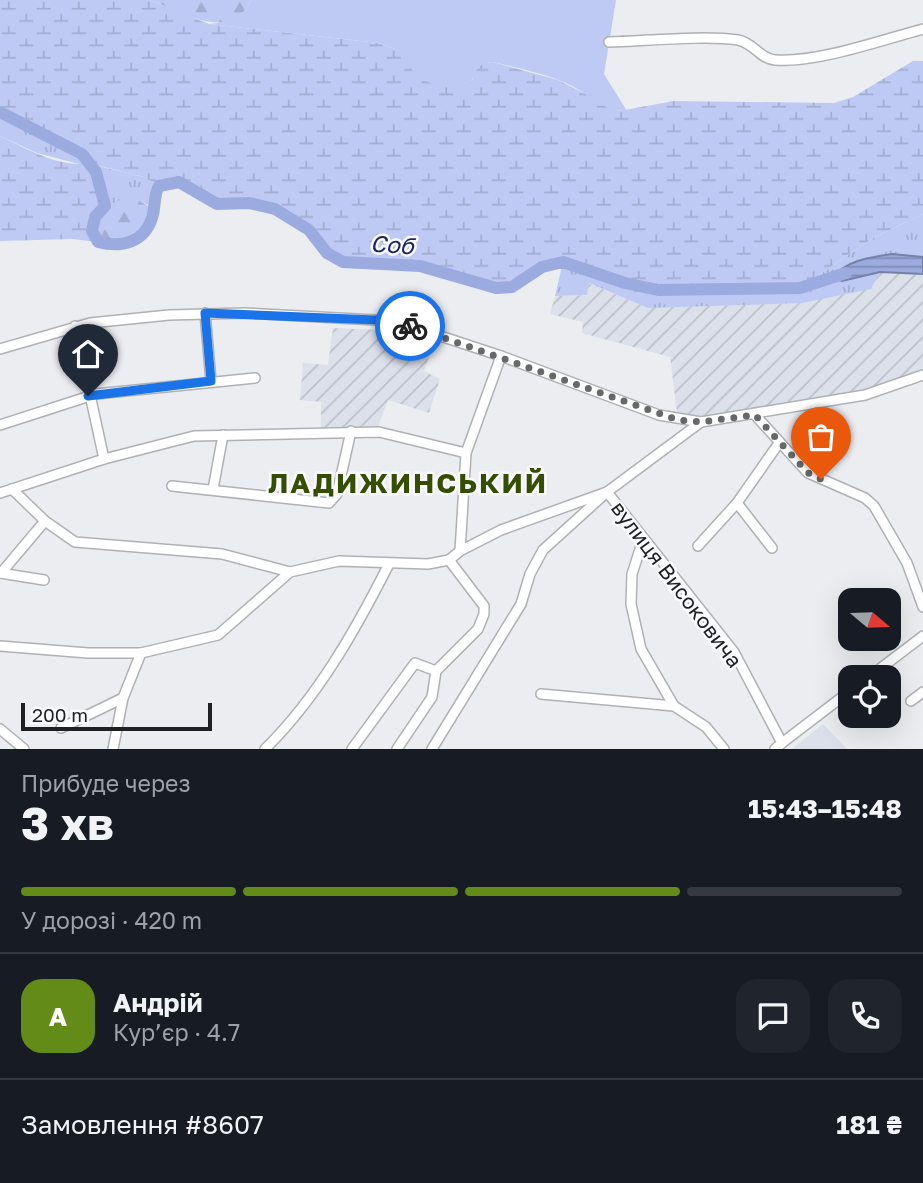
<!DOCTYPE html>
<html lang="uk">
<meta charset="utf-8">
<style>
body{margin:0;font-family:"Golos Text",sans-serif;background:#20242c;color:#f1f3f6;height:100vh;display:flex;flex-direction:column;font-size:26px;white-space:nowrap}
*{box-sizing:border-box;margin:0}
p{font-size:23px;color:#9ea1a6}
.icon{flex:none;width:38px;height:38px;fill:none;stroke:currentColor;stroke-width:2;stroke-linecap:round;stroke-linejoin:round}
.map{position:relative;height:749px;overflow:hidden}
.side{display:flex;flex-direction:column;background:#171b24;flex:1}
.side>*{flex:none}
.needle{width:46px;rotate:109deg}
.buttons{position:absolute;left:838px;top:588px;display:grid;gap:14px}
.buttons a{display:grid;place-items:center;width:63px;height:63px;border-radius:14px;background:#171b24;box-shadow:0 7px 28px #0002;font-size:35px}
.scale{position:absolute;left:21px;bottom:18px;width:191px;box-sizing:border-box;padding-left:7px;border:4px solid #1f2021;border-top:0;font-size:19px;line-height:24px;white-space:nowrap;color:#1f2021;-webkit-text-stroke:5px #f9fafe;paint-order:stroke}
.pin{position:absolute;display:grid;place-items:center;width:60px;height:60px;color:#fff;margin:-72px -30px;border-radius:50% 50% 50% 0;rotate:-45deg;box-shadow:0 0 7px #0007}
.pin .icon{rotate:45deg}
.courier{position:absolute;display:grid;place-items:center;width:70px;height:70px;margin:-35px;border:5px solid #1a73e8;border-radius:50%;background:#fff;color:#222;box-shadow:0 2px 9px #0007}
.overview em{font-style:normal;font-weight:700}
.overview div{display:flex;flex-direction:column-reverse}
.overview{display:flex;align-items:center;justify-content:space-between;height:119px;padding:0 21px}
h1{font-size:46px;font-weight:700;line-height:52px}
.bar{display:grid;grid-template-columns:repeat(4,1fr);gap:10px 7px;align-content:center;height:84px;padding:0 21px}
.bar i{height:9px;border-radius:5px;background:#363941}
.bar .current{background:#638b17}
.bar p{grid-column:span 4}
.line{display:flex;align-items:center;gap:18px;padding:0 21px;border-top:2px solid #363941}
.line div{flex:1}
.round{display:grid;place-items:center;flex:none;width:74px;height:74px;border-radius:21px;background:#20242c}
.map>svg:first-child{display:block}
.built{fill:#dce0eb}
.industrial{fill:url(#industrial-furrows)}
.grass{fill:url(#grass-tufts)}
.forest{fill:url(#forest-firs)}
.wetland{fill:url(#wetland-marsh)}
.green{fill:#becaf4}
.water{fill:url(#water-rules);stroke:#7681a6;stroke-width:2}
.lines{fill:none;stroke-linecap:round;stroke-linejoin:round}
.river{stroke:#9cabdf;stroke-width:12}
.minor-casing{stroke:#b0b1b5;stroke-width:12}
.minor{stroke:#fff;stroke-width:9}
.done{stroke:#66686a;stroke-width:7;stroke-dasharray:0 12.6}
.route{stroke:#1a73e8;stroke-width:9}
.labels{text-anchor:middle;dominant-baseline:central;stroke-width:5;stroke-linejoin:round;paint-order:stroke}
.street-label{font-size:21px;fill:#1f2021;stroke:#f9fafe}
.water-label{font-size:23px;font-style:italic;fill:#1d2562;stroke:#f9fafe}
.district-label{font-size:28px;font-weight:bold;letter-spacing:2px;fill:#354e02;stroke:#f9fafe}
</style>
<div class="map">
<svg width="923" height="749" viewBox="0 0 923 749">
<defs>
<pattern id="industrial-furrows" width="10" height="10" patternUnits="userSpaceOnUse" patternTransform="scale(1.75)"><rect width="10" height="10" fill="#dce0eb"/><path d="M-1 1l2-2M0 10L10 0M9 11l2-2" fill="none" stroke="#bcc0c9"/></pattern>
<pattern id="grass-tufts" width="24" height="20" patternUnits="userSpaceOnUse" patternTransform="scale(1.75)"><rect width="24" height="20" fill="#becaf4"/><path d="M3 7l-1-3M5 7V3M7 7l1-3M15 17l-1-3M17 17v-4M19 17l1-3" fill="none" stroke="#a3add1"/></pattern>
<pattern id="forest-firs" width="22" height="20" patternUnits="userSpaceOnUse" patternTransform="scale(1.75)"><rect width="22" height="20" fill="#becaf4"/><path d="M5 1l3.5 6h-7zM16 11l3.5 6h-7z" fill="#a3add1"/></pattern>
<pattern id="wetland-marsh" width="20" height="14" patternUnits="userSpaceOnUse" patternTransform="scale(1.75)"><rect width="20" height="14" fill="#becaf4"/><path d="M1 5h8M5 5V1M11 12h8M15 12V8" fill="none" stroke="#a3add1"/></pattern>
<pattern id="water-rules" width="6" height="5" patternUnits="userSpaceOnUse" patternTransform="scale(1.75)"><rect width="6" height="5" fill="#9cabdf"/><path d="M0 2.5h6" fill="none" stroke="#7f8bb4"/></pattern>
</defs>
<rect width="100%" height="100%" fill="#ebedf1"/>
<path class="built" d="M823 724 847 749H792Z"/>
<g class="industrial">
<path d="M880 272 923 274V375L886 389 755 415 678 420 670 357 582 333 583 322 550 314 555 296 587 295 588 283 649 308 871 285Z"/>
<path d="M333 328 379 330 433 345 424 371 440 379 429 413 388 400 377 429 321 428V402L300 400 303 363 328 365Z"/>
</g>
<g class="grass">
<path d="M0 112 75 149 90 164 144 177 159 186 154 209C140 197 120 200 105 206L99 179 83 165 37 153 0 136Z"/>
<path d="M923 214V257L892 254 833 277 843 281 880 272 871 289 802 303 648 308 589 283 587 295 555 296 563 262 637 287 800 288 873 238Z"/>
</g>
<g class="forest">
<path d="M150 0H251C232 44 181 12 150 0Z"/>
<path d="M122 199H135L154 209C148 238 126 250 98 242L92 231C94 212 106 206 122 199Z"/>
</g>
<path class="wetland" d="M0 0H150L209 24 379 43 398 50 408 60 472 81 475 70 483 63 493 62 558 80 619 111 674 101 834 103 853 97 913 61H923V214L873 238 800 288 658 290 625 283 563 262 542 267 516 284 502 288 420 266 343 262 327 253 309 230 275 209 249 203 217 204 179 182 159 186 144 177 92 164 99 179 105 206C94 218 88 227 98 242L72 239 0 241V136C25 148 61 169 90 163L75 149 0 112Z"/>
<path class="green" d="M251 0H616L604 74 627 111C601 112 590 94 568 84 545 74 518 68 493 62 475 63 477 72 469 86L454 88 430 83 414 73 398 50 379 43 209 24C228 22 243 19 251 0Z"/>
<path class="water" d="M892 254 923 257V274L880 272 842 281 833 278C845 260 872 257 892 254Z"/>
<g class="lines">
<path class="river" d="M0 112 82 154 96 172 105 206 95 217 92 231 98 242C121 248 144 243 152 218 156 206 153 197 159 186L179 182 217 204 249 203 275 209 309 230 327 253 343 262 420 266 496 288 512 287 542 267 563 262 625 283 658 290 800 288 846 273"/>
<g class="minor-casing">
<g id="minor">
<path d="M609 42C646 41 704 35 738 40 754 43 760 59 775 60 818 63 881 40 923 29"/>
<path d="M205 313 211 381"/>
<path d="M75 326 104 459"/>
<path d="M0 349 90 323 169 315 245 313 376 320 407 325 501 356 659 415 701 422 865 395 923 375"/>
<path d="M755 415 808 473 865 498 874 506 907 563 923 607"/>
<path d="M0 425 96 394 255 378"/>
<path d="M172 486 329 503 337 494 351 431"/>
<path d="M12 489 45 521 75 542 222 554 290 572"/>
<path d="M213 489 223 435"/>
<path d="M0 493 104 459 194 436 379 432 466 453"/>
<path d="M737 503 772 548"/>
<path d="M643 540 632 574 631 604 641 649 674 706 706 727 724 749"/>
<path d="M698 546 737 503 779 443"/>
<path d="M460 551 466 453 501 356"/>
<path d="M0 573 44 580"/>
<path d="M1 573 45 521"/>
<path d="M0 646 88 653H141L218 635 290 572 339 561 428 564 449 560 460 551 501 530 607 492 701 422"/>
<path d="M869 677 923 636"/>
<path d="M541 694 674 706"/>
<path d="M911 701 923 692"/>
<path d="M61 728 123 698"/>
<path d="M0 729 24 749"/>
<path d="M782 743 850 691"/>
<path d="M113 749 123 698 141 653"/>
<path d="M265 749C318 697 356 629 389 564"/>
<path d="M352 749 415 663 436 671"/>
<path d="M397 749 432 697 436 671 478 629 484 614V606L449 560"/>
<path d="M432 749 521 604 530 574 543 550 607 492 734 652 782 743 775 749"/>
</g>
</g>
<use href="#minor" class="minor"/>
</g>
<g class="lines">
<path class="done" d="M410 326 678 420 701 422 755 415 808 473 821 479"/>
<path class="route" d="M88 396 211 381 205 313 376 320 410 326"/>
</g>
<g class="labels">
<g class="street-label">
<text transform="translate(677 584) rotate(53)">вулиця Високовича</text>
</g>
<g class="water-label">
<text transform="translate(392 244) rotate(4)">Соб</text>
</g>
<g class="district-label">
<text x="408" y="482">ЛАДИЖИНСЬКИЙ</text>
</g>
</g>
</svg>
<div class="buttons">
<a><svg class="needle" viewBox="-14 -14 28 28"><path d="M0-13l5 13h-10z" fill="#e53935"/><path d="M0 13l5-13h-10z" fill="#9ea1a6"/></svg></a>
<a><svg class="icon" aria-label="locate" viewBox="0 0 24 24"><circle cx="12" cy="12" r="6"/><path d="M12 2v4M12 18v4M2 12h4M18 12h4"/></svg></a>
</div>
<div class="scale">200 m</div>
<div class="pin" style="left:821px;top:479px;background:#ea580c"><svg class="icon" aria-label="bag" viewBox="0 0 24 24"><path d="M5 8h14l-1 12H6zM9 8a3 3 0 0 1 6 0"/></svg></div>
<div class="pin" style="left:88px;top:396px;background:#1f2937"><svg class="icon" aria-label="home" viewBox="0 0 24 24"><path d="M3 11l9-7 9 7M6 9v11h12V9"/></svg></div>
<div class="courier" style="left:410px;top:326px"><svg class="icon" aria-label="bike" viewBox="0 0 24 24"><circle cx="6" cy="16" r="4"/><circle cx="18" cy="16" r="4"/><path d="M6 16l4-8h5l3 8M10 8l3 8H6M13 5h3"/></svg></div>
</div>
<section class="side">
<div class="overview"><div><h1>3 хв</h1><p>Прибуде через</p></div><em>15:43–15:48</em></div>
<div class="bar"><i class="current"></i><i class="current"></i><i class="current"></i><i></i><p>У дорозі · 420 m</p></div>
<div class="line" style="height:126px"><b class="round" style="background:#638b17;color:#fff">А</b><div><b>Андрій</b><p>Кур’єр · 4.7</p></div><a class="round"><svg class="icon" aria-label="chat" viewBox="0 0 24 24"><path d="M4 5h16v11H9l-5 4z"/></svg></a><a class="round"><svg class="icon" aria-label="phone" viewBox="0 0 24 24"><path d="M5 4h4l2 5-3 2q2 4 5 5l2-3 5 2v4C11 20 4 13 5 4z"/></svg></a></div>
<div class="line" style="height:91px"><div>Замовлення #8607</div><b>181 ₴</b></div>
</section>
